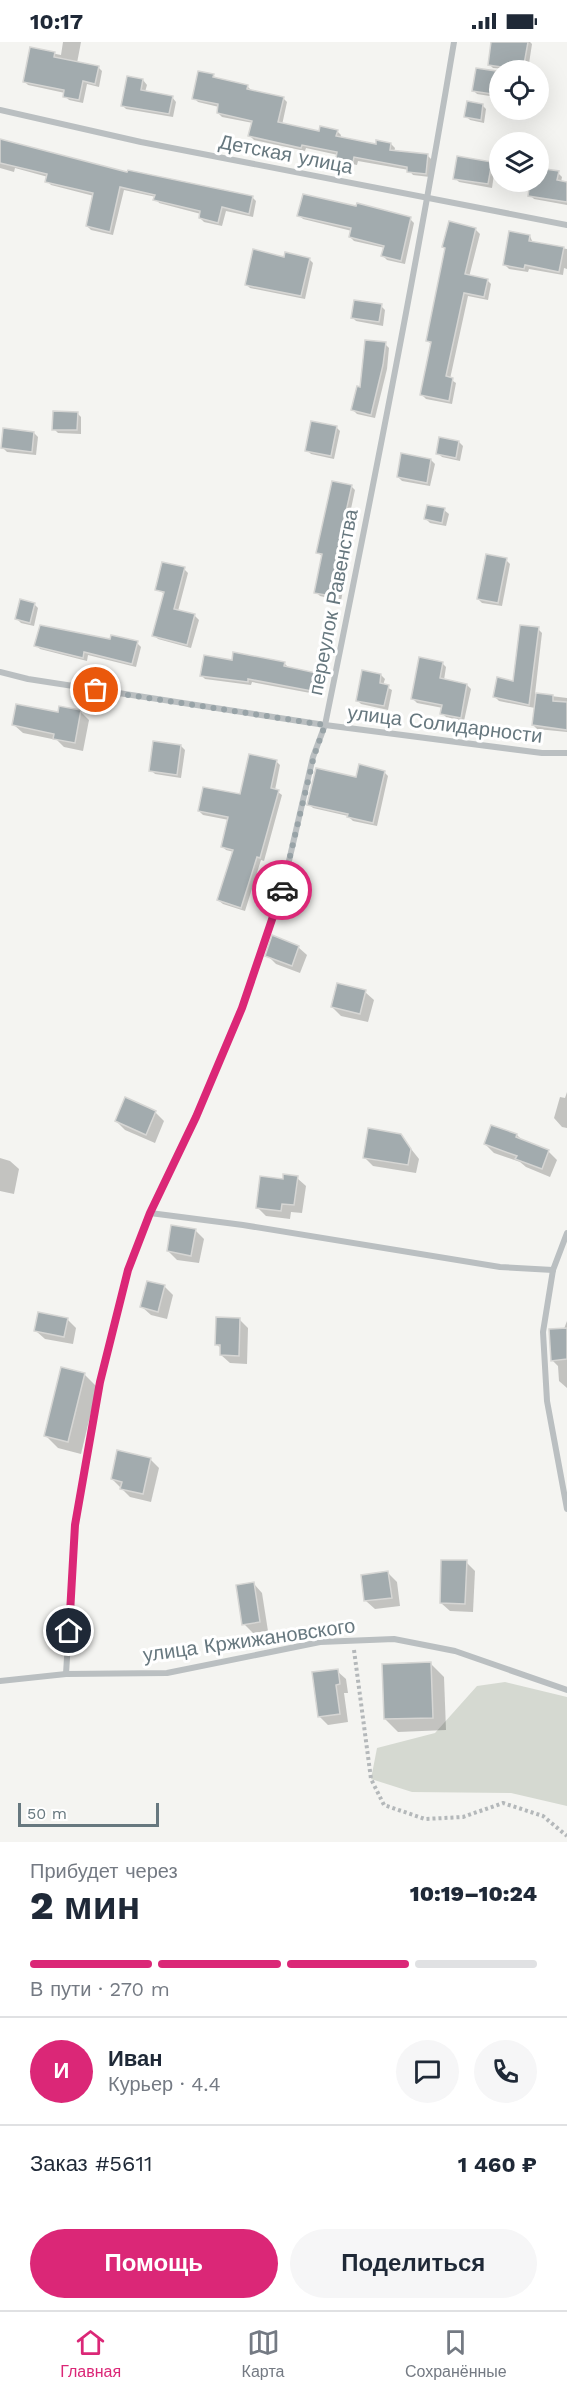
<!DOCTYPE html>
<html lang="ru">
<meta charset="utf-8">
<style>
body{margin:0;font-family:"Work Sans",sans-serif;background:#f6f6f7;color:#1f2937;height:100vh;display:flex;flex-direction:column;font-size:22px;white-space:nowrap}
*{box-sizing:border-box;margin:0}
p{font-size:20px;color:#747a83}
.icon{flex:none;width:33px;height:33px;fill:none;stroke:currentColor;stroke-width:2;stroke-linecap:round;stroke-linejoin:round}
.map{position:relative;height:1800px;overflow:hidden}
.panel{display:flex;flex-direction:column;background:#fff;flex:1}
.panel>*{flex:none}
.buttons{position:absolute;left:489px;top:18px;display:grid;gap:12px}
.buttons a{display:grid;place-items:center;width:60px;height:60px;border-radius:50%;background:#fff;box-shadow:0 6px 24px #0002;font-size:30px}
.scale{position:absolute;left:18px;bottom:15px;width:141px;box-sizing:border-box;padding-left:6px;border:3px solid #67787f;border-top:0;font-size:16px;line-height:21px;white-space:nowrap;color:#67787f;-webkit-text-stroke:4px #fff;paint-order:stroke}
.pin{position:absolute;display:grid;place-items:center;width:51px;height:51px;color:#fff;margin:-26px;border:3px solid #fff;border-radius:50%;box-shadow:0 2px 6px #0007}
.courier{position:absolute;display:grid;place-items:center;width:60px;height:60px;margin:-30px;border:4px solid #db2777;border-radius:50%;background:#fff;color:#222;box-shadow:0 2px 8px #0007}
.head em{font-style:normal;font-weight:800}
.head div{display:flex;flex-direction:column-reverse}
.head{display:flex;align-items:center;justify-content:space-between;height:102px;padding:0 30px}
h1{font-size:39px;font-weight:800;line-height:45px}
.bar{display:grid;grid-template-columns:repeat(4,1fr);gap:9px 6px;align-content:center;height:72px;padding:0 30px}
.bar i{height:8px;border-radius:4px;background:#e0e1e3}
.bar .selected{background:#db2777}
.bar p{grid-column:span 4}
.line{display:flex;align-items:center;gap:15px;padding:0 30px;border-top:2px solid #e0e1e3}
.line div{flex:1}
.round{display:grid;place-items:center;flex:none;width:63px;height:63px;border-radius:32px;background:#f6f6f7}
.button{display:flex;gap:12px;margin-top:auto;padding:12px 30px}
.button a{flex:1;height:69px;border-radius:36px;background:#db2777;color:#fff;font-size:24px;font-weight:800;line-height:69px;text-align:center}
.button a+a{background:#f6f6f7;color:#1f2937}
.status{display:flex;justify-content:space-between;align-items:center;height:42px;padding:0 30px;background:#fff;direction:ltr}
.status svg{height:16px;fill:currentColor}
.tab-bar{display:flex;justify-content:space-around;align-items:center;height:84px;border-top:2px solid #e0e1e3;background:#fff;font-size:16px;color:#747a83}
.tab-bar a{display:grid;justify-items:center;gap:3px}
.tab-bar .selected{color:#db2777}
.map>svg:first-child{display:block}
.green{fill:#d5d9d1}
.shadow{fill:#0003}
.building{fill:#a2abae;stroke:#d6d6d4;stroke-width:1.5}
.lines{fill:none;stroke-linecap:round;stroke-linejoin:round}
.path{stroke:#b4b8ba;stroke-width:4;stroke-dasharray:3 3;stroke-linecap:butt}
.minor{stroke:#babfc1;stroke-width:6}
.done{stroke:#98a3a7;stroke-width:6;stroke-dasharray:0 10.8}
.route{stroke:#db2777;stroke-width:8}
.labels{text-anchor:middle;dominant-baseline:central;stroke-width:6;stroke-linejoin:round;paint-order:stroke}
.street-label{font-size:20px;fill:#67787f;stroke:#fff}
</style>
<div class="status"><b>10:17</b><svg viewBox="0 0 49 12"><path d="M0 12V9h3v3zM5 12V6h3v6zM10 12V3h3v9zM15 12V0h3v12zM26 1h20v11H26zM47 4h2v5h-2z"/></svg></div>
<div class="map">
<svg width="567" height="1800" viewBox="0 0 567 1800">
<rect width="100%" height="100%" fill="#f4f4f1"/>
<path class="green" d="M505 1640 567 1655V1764L511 1751 412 1750 371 1737 377 1706 435 1691 477 1644Z"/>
<g class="shadow">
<path d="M63 0H81L77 21 98 25 102 29 99 45 87 42 83 61 69 58 65 54V51L28 43 24 39 31 7 61 13Z"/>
<path d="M493 0H530L532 2 528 28 493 26 489 22Z"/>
<path d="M495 30 499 34 496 55 477 52 473 48Z"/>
<path d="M213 33 217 38 247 44 251 48 283 56 287 60 282 83 320 91 337 89 341 93 340 96 377 104 391 102 395 106 394 110 428 114 432 118 430 135 413 133 409 128 358 119 357 123 342 120 338 116V113L306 106 305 109 254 98 250 94 253 81 222 75 218 71 219 65 198 60 194 56Z"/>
<path d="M143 38 147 43 145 50 172 55 176 60 173 75 126 67 122 63Z"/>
<path d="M482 63 486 67 484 81 470 78 466 74Z"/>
<path d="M0 99 129 132 252 155 256 159 253 175 226 169 222 184 204 180 200 176 201 172 159 161 156 155 124 148 113 193 91 188 87 184 94 154 51 143 47 139 48 135 15 126 14 130 0 126Z"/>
<path d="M491 121 495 125 492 146 459 140 455 136Z"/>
<path d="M558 131 562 135 561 140 567 141V163L534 157 530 153 532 140H538Z"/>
<path d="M299 173 410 177 414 181 405 222 387 218 383 214 385 206 354 199 350 195 352 189 303 177Z"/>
<path d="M476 188 480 192 469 235 487 238 491 242 488 258 468 254 450 337 456 341 452 362 426 357 422 353 432 303 428 299 447 208 444 205Z"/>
<path d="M530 194 533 201 567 207V227L564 226 563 233 529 227 528 230 509 227 505 223Z"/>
<path d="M309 217 313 221 305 257 250 246 246 242Z"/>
<path d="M381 264 385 268 383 284 356 279 352 275Z"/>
<path d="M385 302 389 306 387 327 375 376 357 372 353 368Z"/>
<path d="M77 371 81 375V392L58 391 54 387Z"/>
<path d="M336 385 340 389 334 417 311 412 307 408Z"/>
<path d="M34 391 38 395 36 413 7 410 3 406Z"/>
<path d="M459 400 463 404 460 419 442 415 438 411Z"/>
<path d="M431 418 435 422 430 444 402 439 398 435Z"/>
<path d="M351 444 355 448 345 495 352 500 341 559 320 554 316 550 323 515 317 510Z"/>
<path d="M444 468 449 472 446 484 430 481 426 477Z"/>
<path d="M506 518 510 522 502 564 482 561 478 557Z"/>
<path d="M184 527 188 531 178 569 195 574 199 578 191 606 158 597 154 593 165 552 156 547Z"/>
<path d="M34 562 38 566 34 584 21 581 17 577Z"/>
<path d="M538 587 542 591 535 652 567 656V690L537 687 533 683 535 666 499 659 495 655 514 640Z"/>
<path d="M137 601 141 605 136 625 88 613 87 619 40 607 36 603Z"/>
<path d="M233 620 284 621 288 625 320 633 324 637 321 653 252 640 251 643 205 637 201 633Z"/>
<path d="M442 621 446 625 444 638 467 643 471 647 464 679 446 675 442 671 443 666 417 661 413 657Z"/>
<path d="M381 633 385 637 383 643 392 648 388 668 361 662 357 658Z"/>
<path d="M80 669 89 678 83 709 64 705 57 698 23 691 14 683Z"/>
<path d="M181 704 185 708 181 736 155 732 151 728Z"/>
<path d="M276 719 280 723 275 748 282 753 264 819 261 818 245 869 223 862 218 858 234 810 226 808 222 804 229 778 203 773 199 769 241 754Z"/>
<path d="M384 730 388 734 377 784 353 779 348 774 313 766 309 762 357 737Z"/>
<path d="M298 905 307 913 300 931 276 922 267 913Z"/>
<path d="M365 950 374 958 368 980 341 974 332 965Z"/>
<path d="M567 1050V1086L562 1085 554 1076 560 1055 565 1056Z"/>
<path d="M155 1070 164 1079 155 1101 125 1088 116 1079Z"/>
<path d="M400 1093 419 1117 416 1131 373 1124 365 1116Z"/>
<path d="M517 1093 522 1098 548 1109 557 1118 550 1135 526 1125 520 1120 494 1111 485 1102Z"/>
<path d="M0 1116 10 1119 19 1127 14 1152 0 1149Z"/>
<path d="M297 1136 306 1144 302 1171 291 1170 290 1177 266 1174 257 1165 284 1139Z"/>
<path d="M195 1188 204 1197 199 1221 177 1218 168 1209Z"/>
<path d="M164 1244 173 1253 167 1277 151 1273 142 1265Z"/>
<path d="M67 1277 76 1286 73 1302 45 1297 36 1289Z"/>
<path d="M239 1277 248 1286 247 1322 230 1321 221 1313 222 1307 217 1303Z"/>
<path d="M567 1279V1346L559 1339 558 1324 552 1318Z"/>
<path d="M84 1332 97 1345 81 1412 58 1406 45 1393Z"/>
<path d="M150 1417 159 1426 151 1460 130 1455 112 1437Z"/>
<path d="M466 1520 475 1529 473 1570 450 1569 441 1561Z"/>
<path d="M388 1531 397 1540 400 1564 375 1567 366 1559Z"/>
<path d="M254 1542 262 1551 268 1589 253 1591 244 1582Z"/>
<path d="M431 1622 444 1635 446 1688 398 1690 385 1677Z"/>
<path d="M337 1629 346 1637 348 1651H344L348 1680 328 1683 319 1674Z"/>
</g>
<g class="building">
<path d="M491 0H528L523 28 488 23Z"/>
<path d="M30 5 55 10 54 15 99 24 95 42 83 39 79 58 63 55 64 48 23 40Z"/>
<path d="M476 26 496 29 492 52 472 49Z"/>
<path d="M198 29 214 32 213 35 248 43 247 47 284 55 278 80 319 89 320 84 338 88 336 94 376 102V98L391 101 390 108 428 112 426 132 407 130V125L354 115 353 120 336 116 337 110 302 103 301 106 248 94 252 79 217 71 218 62 192 57Z"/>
<path d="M127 34 143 37 141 48 173 54 169 72 121 64Z"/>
<path d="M467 59 483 62 481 78 464 75Z"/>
<path d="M0 97 127 130 128 128 253 154 249 172 222 165 218 181 199 176 200 169 153 158 155 153 120 145 110 190 86 184 93 151 45 140 47 132 0 121Z"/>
<path d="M457 114 492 120 488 142 453 137Z"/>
<path d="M538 126 559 129 557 138 567 140V160L528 154 530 140H538Z"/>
<path d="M303 152 356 164 357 161 411 175 401 219 381 214 384 204 349 195 351 186 297 174Z"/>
<path d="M449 179 476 186 465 232 488 237 484 255 464 251 446 334 453 336 449 359 420 353 431 300 426 299 445 206 442 205Z"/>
<path d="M509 189 530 193 529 199 564 205 559 230 525 223 524 227 503 223Z"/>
<path d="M253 207 284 215 285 210 310 216 301 254 245 243Z"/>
<path d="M354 258 382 262 379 280 351 276Z"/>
<path d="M365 298 386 300 383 323 371 373 351 368 357 344 360 345Z"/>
<path d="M53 369 78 370 77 388H52Z"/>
<path d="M311 379 337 384 331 414 305 409Z"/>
<path d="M3 386 34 390 32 410 1 406Z"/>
<path d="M439 395 459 399 456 416 436 412Z"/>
<path d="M401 411 431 417 427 441 397 435Z"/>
<path d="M332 439 352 443 341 492 349 494 337 555 314 551 322 512 316 511Z"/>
<path d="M427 463 445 466 442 481 424 477Z"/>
<path d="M486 512 507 516 498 561 477 557Z"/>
<path d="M162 520 185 525 174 567 195 572 187 603 152 594 164 550 155 548Z"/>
<path d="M20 557 35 561 30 581 15 577Z"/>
<path d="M40 583 110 597 111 593 138 599 132 622 84 610 83 616 34 604Z"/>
<path d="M520 583 539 585 529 663 493 655 497 635 513 639Z"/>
<path d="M233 610 285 620 284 624 321 632 317 650 248 637V640L200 634 204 613 232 618Z"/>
<path d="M419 615 443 620 440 636 467 642 461 676 440 672 442 663 411 657Z"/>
<path d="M362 628 381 632 380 641 389 643 384 664 356 659Z"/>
<path d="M536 651 553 653V659L567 660V688L532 683Z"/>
<path d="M16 662 58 670 59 664 81 668 75 701 53 697 54 692 12 683Z"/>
<path d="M153 699 181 703 177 733 149 729Z"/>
<path d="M249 712 277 718 271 746 279 748 260 816 257 815 241 866 217 858 233 808 221 805 228 775 198 769 203 745 240 752Z"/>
<path d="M359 722 385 729 373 781 347 775 348 772 307 763 316 726 356 735Z"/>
<path d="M272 893 299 904 292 924 265 914Z"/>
<path d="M337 941 366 948 360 972 331 965Z"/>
<path d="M125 1055 156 1069 146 1093 115 1079Z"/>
<path d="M491 1083 517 1092 516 1095 549 1108 542 1127 515 1117 517 1114 484 1102Z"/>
<path d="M368 1086 401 1092 411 1107 408 1123 363 1116Z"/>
<path d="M283 1132 298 1134 294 1163 282 1162 281 1169 256 1166 260 1134 283 1137Z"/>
<path d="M171 1183 196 1187 191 1214 167 1209Z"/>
<path d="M147 1239 165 1243 158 1270 140 1265Z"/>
<path d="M38 1270 68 1276 64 1295 34 1289Z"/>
<path d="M216 1275 240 1276 239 1314 220 1313V1303H215Z"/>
<path d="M567 1286V1317L551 1319 549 1287Z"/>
<path d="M61 1325 85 1331 68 1400 44 1394Z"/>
<path d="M117 1408 151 1416 143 1452 120 1447 122 1440 111 1437Z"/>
<path d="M441 1518H467L465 1562 440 1561Z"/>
<path d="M388 1529 392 1556 364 1559 361 1533Z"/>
<path d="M254 1540 260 1580 242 1583 236 1543Z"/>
<path d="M431 1620 433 1676 384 1677 382 1622Z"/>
<path d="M338 1627 340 1642 336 1643 340 1672 318 1675 312 1630Z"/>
</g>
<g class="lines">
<path class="path" d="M354 1608 371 1737 384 1763 425 1777 463 1775 503 1761 543 1774 567 1794"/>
<g class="minor">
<path d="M0 68 141 100 567 183"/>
<path d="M0 630 28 637 325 683 542 711H567"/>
<path d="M150 1171 243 1183 500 1225 553 1228"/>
<path d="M567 1191 553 1228 543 1290 547 1359 567 1467"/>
<path d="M66 1632 75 1483 100 1340 128 1228 150 1171 196 1075 242 966 282 849 313 715 325 683C371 456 416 229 454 0"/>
<path d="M0 1639 66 1632 167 1631 320 1600 394 1597 455 1609 567 1648"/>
</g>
</g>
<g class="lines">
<path class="done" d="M96 648 325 683 314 714 282 848"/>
<path class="route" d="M69 1589 75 1483 100 1340 128 1228 150 1171 196 1075 242 966 282 848"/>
</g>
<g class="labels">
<g class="street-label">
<text transform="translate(286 112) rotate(11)">Детская улица</text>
<text transform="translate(333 560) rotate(-79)">переулок Равенства</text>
<text transform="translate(445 682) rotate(7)">улица Солидарности</text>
<text transform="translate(249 1598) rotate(-8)">улица Кржижановского</text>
</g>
</g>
</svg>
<div class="buttons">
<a><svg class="icon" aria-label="locate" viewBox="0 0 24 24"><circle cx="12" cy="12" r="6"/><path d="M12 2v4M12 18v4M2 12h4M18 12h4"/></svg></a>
<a><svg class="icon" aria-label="layers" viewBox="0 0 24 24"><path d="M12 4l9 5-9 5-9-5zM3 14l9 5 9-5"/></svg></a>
</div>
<div class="scale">50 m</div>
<div class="pin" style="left:96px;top:648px;background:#ea580c"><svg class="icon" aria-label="bag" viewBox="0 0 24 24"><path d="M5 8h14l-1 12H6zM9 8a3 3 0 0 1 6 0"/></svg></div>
<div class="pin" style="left:69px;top:1589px;background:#1f2937"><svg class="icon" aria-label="home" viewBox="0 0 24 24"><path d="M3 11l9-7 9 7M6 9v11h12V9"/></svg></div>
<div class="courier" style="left:282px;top:848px"><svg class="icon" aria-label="car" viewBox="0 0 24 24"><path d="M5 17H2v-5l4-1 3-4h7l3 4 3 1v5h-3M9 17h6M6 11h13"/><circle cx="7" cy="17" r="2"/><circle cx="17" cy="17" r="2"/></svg></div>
</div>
<section class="panel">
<div class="head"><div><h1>2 мин</h1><p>Прибудет через</p></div><em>10:19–10:24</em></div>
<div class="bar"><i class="selected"></i><i class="selected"></i><i class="selected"></i><i></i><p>В пути · 270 m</p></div>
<div class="line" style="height:108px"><b class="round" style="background:#db2777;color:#fff">И</b><div><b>Иван</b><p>Курьер · 4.4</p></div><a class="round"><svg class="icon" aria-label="chat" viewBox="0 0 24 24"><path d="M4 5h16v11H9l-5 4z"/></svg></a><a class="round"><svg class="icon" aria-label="phone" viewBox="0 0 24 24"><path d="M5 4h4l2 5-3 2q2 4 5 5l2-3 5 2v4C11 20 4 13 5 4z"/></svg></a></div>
<div class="line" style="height:78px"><div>Заказ #5611</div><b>1 460 ₽</b></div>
<div class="button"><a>Помощь</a><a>Поделиться</a></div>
</section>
<nav class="tab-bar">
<a class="selected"><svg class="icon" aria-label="home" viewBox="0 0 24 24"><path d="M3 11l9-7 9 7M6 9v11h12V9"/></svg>Главная</a>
<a><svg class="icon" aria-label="map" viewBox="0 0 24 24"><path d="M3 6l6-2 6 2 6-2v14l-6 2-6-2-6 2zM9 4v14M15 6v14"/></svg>Карта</a>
<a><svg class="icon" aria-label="saved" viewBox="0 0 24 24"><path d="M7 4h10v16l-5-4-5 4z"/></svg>Сохранённые</a>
</nav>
